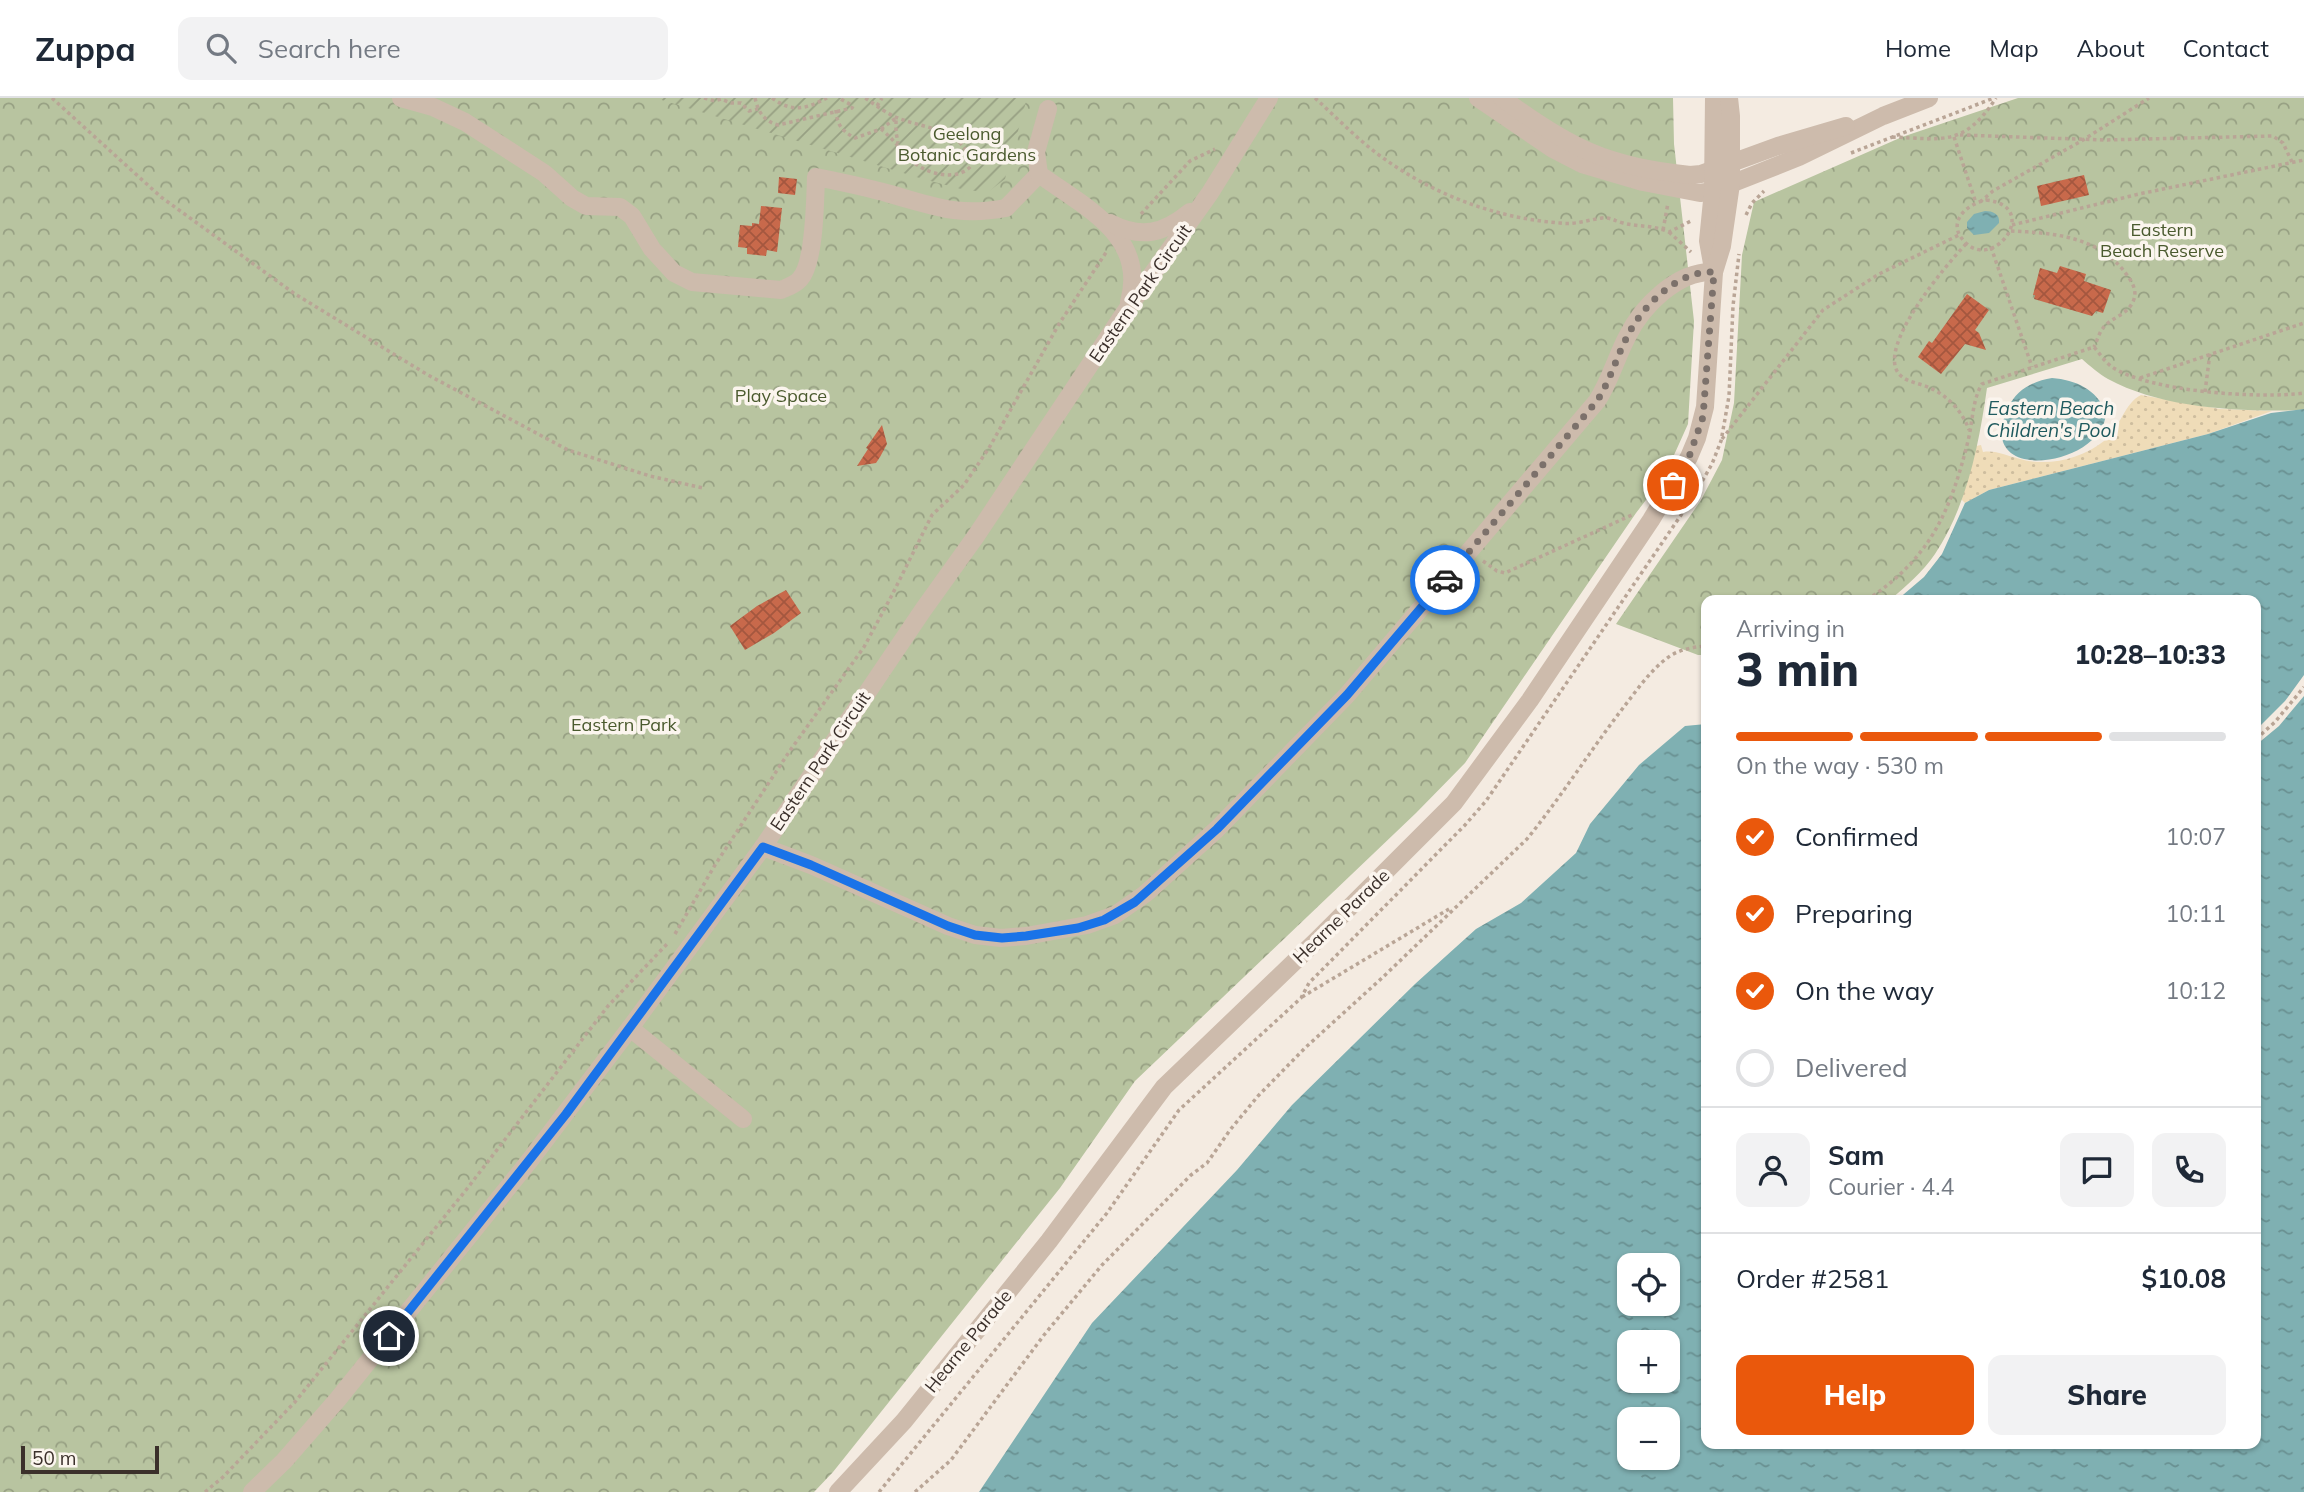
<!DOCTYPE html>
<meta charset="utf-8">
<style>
body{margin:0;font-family:Mulish,sans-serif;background:#f2f2f3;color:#1f2937;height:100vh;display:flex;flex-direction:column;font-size:26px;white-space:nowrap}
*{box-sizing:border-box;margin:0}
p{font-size:23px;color:#747a83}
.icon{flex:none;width:38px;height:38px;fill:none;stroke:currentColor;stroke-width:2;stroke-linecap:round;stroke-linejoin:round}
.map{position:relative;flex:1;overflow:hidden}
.drawer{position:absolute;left:1701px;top:497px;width:560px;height:854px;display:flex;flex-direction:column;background:#fff;border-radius:14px;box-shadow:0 2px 5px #0004}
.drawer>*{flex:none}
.fabs{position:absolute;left:1617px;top:1155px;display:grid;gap:14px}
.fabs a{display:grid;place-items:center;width:63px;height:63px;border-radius:14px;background:#fff;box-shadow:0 2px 5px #0004;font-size:35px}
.scale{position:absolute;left:21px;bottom:18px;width:138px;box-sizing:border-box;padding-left:7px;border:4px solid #3b302b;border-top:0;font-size:19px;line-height:24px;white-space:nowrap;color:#3b302b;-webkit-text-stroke:5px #fbf5ee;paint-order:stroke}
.pin{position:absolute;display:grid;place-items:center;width:60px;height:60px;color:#fff;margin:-30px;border:4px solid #fff;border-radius:50%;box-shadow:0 2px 7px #0007}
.courier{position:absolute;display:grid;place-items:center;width:70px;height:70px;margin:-35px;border:5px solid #1a73e8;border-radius:50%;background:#fff;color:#222;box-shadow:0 2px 9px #0007}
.head em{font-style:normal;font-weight:800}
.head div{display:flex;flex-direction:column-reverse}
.head{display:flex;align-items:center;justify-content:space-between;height:119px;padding:0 35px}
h1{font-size:46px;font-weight:800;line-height:52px}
.bar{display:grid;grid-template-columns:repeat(4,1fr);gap:10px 7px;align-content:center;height:84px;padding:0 35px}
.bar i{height:9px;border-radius:5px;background:#e0e1e3}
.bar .active{background:#ea580c}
.bar p{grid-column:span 4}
.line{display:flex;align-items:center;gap:18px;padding:0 35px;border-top:2px solid #e0e1e3}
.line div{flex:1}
.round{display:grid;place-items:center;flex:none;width:74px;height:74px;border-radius:14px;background:#f2f2f3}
ol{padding:0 35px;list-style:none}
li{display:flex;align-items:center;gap:21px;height:77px}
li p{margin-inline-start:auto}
li .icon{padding:7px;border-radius:50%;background:#ea580c;color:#fff;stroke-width:4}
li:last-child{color:#747a83}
li i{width:38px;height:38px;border:4px solid #e0e1e3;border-radius:50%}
.button{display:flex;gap:14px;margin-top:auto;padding:14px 35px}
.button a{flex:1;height:80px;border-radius:14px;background:#ea580c;color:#fff;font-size:28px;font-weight:800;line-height:80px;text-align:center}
.button a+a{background:#f2f2f3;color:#1f2937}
header{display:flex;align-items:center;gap:42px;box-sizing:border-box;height:98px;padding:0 35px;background:#fff;border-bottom:2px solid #e0e1e3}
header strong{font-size:33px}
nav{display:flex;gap:38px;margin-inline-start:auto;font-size:24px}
.search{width:490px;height:63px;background:#f2f2f3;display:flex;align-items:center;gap:18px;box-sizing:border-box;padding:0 24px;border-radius:14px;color:#747a83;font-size:26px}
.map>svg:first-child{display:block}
.sand{fill:url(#sand-dots)}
.park{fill:url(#park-crowns)}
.garden{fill:url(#garden-furrows)}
.water{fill:url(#water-ripples);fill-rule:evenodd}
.pier{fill:#f4ebe1}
.building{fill:url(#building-cross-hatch)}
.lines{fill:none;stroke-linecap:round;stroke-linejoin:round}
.path{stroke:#b9a596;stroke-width:3.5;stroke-dasharray:3.5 3.5;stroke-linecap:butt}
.minor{stroke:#cdbbac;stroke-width:18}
.done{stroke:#7c716b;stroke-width:7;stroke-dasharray:0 12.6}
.route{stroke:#1a73e8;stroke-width:9}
.labels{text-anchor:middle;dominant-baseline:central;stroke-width:7;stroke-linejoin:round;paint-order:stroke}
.park-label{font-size:18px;fill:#4a5a2e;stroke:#fbf5ee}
.street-label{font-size:18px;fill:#3b302b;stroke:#fbf5ee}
.water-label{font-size:19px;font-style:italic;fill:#1f5a5e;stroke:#fbf5ee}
</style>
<header>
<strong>Zuppa</strong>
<div class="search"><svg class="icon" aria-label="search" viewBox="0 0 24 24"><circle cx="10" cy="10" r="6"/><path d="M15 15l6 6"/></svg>Search here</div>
<nav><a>Home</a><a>Map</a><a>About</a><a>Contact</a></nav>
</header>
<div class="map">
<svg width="2304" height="1394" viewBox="0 0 2304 1394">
<defs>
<pattern id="sand-dots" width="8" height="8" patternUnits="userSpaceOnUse" patternTransform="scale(1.75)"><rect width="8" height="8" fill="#efdcb8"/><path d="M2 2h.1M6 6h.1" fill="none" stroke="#cebd9e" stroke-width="1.8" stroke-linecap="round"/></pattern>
<pattern id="park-crowns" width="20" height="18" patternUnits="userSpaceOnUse" patternTransform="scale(1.75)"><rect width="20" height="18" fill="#b8c4a0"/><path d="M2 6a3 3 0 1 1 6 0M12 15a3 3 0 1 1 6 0" fill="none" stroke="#97a083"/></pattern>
<pattern id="garden-furrows" width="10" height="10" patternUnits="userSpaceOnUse" patternTransform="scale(1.75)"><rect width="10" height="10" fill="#b8c4a0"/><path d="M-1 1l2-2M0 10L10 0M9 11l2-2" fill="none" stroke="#97a083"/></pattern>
<pattern id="water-ripples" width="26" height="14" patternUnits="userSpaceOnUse" patternTransform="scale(1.75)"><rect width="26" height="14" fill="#7fb0b2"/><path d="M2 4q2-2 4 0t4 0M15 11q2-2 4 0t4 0" fill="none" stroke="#699091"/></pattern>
<pattern id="building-cross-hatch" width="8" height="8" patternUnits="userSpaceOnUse" patternTransform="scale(1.75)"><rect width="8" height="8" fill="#c8694b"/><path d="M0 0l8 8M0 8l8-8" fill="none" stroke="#a4573f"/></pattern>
</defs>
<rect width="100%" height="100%" fill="#f4ebe1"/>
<path class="sand" d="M2141 297 2220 311 2272 313 2208 336 1989 392 1965 405 1960 400 1976 348 1981 347 1983 354C1996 352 2007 358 2020 361 2048 369 2081 361 2104 343 2120 331 2124 305 2141 297Z"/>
<g class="park">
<path d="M0 0H1673L1674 46 1694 223 1688 326 1665 377 1636 415 1465 665 1416 715 1135 983 1060 1090 833 1374 814 1394H0Z"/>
<path d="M2018 0H2304V312C2242 314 2163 311 2108 281 2099 276 2090 268 2082 261L1987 290C1979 346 1967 408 1935 456 1923 474 1906 488 1890 502H1706V557H1698L1616 526 1701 402 1722 362 1734 305 1742 157 1754 104 1902 39Z"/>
</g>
<path class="garden" d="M655 0H1027L1005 81 988 94 965 92 923 81Z"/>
<g class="water">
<path d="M1985 113C1993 113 2000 116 1999 125L1989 135 1974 137 1967 130V124L1974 116Z"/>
<path d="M2052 280C2076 282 2096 291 2106 314 2105 369 1971 389 2008 310 2016 292 2033 283 2052 280Z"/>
<path d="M2304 311V1394H979L1092 1225 1237 1072 1292 1007 1415 886 1476 831 1521 805 1576 755 1590 726 1639 667 1685 628 1706 626V1346H2256V502H1897L1924 479 1942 456 1965 405 1989 392 2208 336 2271 315ZM1629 1167H1668V1206H1629ZM1629 1244H1668V1283H1629ZM1629 1321H1668V1360H1629Z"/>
</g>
<path class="pier" d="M2304 577V598L2279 628 2256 647V632L2285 603Z"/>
<g class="building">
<path d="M2084 77 2089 97 2041 108 2037 88Z"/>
<path d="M779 79 797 81 795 97 778 95Z"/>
<path d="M761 108 782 110 777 154 767 152 766 158 747 156V150L738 149 740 127 752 128V125L759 126Z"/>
<path d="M2060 168 2086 176 2084 183 2111 192 2103 215 2096 213 2092 218 2034 201 2035 197H2033L2040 170 2057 175Z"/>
<path d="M1967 196 1989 212 1975 232 1979 235 1986 252 1965 246 1941 276 1918 259 1929 243 1932 245Z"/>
<path d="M882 327 887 346 880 359 876 365 857 368 868 351 866 350Z"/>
<path d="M786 492 801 515 774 535 745 552 730 528 757 508Z"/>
</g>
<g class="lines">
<g class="path">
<path d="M52 0 161 99 295 196 428 277 568 352 650 378 703 390"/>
<path d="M704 0 715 3 721 1 731 5H741L749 13 758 11"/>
<path d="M755 0C758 14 764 23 778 27L852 10 853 8 839 0"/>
<path d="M772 0C793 15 805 11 827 0"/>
<path d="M1315 0C1336 19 1356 40 1379 57 1432 96 1494 120 1560 125 1575 127 1588 122 1602 120 1610 119 1615 123 1623 125 1638 129 1654 127 1669 134L1693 122"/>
<path d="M877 8 882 0"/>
<path d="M836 12C837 27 842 33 855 40L881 31C893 41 901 52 912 63 926 76 957 84 971 68 965 30 928 32 898 20 887 16 876 7 865 0"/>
<path d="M881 31 896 20V34L898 45"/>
<path d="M1960 37 2105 42 2273 38 2283 45 2292 64"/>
<path d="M1892 39C1943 41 1964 49 1996 0"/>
<path d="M1954 39 1976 105"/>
<path d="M1851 55 1994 0"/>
<path d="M1986 102C2043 108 1993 176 1964 143 1946 124 1967 106 1986 102Z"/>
<path d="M1980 104 1993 93 2083 42 2149 0"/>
<path d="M1141 116 1190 63 1215 51"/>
<path d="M1746 117 1752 105 1764 93"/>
<path d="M2012 127 2139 96 2304 62"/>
<path d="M1663 132 1668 105"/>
<path d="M2011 133C2054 135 2099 138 2127 177 2132 184 2137 192 2134 201 2129 217 2111 219 2103 230 2099 235 2097 243 2094 249"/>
<path d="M1669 134 1691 154"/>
<path d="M1966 146C1947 166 1874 251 1900 277 1908 285 1920 285 1930 290 1947 297 1963 314 1969 332"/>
<path d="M1991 149 2032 269"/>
<path d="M2140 280 2304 225"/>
<path d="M2205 294 2210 255"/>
<path d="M1722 341 1823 212 1879 176 1959 137"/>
<path d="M1483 463 1497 473 1505 475 1634 416"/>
<path d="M1867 502C1930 460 1950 415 1968 343 1973 323 1972 303 1982 286L2094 249C2100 256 2105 264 2112 269 2150 294 2260 301 2304 295"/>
<path d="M2256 641 2275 624 2304 589"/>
<path d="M675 836 715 767 789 654 864 549 892 497 932 417 964 387 989 350 1059 226 1107 153"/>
<path d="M1302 899 1449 811"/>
<path d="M205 1394 223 1379 295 1304 466 1092 608 908 668 845"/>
<path d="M879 1394 1107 1115 1179 1012 1301 900 1309 885 1465 727 1486 703 1692 401 1712 366 1721 343 1725 321 1729 298 1733 208 1739 156"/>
<path d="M915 1394 951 1362 1044 1237 1102 1167 1191 1077 1207 1065 1230 1032 1258 998 1306 949 1382 880 1527 741C1561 699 1590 653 1623 610 1637 592 1651 571 1670 558 1681 551 1694 549 1706 548"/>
</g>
<g class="minor">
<path d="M401 0 433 9 465 24 544 75 572 100 586 108 620 109 632 118 652 151 674 175 692 184 781 192C788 189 795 187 800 181 815 165 815 102 816 79 841 84 866 89 890 96 934 108 958 119 1006 110L1039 76"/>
<path d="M1478 0 1553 51 1582 66 1643 84 1700 95 1713 93 1799 59 1883 18 1929 0"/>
<path d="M1502 0C1568 49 1607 69 1690 77L1701 76 1778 48 1846 28"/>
<path d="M1048 11 1036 54 1039 76C1084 109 1148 138 1129 204"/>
<path d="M1110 125C1141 141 1163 136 1190 114"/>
<path d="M1713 171 1708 143 1713 93 1714 0"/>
<path d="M763 749 811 767 948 828 975 837 1001 840 1026 838 1087 827 1115 817 1145 796 1217 731 1347 597 1597 303C1610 283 1616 260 1627 239 1642 208 1678 172 1714 174"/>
<path d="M630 930 743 1021"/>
<path d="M252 1394 284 1363 338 1301 530 1062 630 930 763 749 923 512 976 438 1123 217 1210 95 1269 0"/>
<path d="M838 1394 904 1323 1049 1143 1164 989 1317 842 1454 705 1530 602 1651 422 1689 359 1697 340 1705 309 1714 174 1722 148 1731 86V18L1729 0"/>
</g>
</g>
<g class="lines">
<path class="done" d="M1445 482 1597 303C1610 283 1616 260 1627 239 1642 208 1678 172 1714 174L1703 319 1689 359 1673 387"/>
<path class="route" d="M389 1238 566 1016 763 749 811 767 948 828 975 837 1002 840 1026 838 1078 830 1104 822 1135 804 1217 731 1347 597 1445 482"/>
</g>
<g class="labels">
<g class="park-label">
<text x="967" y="35">Geelong<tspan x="967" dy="21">Botanic Gardens</tspan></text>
<text x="2162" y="131">Eastern<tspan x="2162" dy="21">Beach Reserve</tspan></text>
<text x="781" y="297">Play Space</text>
<text x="624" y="626">Eastern Park</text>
</g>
<g class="street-label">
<text transform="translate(1140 195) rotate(-55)">Eastern Park Circuit</text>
<text transform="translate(820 663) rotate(-56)">Eastern Park Circuit</text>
<text transform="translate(1341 818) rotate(-44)">Hearne Parade</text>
<text transform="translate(968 1243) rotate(-51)">Hearne Parade</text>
</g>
<g class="water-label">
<text x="2051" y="310">Eastern Beach<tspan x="2051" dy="22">Children's Pool</tspan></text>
</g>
</g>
</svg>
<div class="fabs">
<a><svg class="icon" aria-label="locate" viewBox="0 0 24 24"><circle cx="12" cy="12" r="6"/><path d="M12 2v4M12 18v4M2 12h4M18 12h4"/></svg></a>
<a>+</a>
<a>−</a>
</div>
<div class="scale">50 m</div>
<div class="pin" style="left:1673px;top:387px;background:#ea580c"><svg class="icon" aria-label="bag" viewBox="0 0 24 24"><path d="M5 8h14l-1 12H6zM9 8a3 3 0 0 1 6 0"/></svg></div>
<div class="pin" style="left:389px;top:1238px;background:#1f2937"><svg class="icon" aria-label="home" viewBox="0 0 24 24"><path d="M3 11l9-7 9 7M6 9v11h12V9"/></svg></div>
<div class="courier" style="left:1445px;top:482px"><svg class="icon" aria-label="car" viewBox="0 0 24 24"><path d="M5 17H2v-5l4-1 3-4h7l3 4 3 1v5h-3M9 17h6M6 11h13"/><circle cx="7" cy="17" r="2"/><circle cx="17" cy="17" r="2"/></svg></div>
<section class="drawer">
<div class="head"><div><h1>3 min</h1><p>Arriving in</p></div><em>10:28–10:33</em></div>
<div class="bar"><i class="active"></i><i class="active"></i><i class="active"></i><i></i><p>On the way · 530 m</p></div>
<ol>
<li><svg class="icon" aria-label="check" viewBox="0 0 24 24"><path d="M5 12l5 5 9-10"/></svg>Confirmed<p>10:07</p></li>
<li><svg class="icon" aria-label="check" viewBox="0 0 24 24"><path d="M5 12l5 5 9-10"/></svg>Preparing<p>10:11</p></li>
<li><svg class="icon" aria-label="check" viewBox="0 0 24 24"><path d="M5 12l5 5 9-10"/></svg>On the way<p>10:12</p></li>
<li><i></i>Delivered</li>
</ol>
<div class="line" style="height:126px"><a class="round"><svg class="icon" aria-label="person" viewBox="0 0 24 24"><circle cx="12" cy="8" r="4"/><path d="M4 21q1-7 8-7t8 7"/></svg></a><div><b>Sam</b><p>Courier · 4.4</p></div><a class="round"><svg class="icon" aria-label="chat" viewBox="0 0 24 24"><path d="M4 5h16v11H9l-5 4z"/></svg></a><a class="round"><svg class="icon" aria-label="phone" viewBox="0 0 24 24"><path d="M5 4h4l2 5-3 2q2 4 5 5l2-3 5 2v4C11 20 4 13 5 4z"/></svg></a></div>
<div class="line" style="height:91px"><div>Order #2581</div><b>$10.08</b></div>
<div class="button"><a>Help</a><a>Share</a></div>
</section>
</div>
